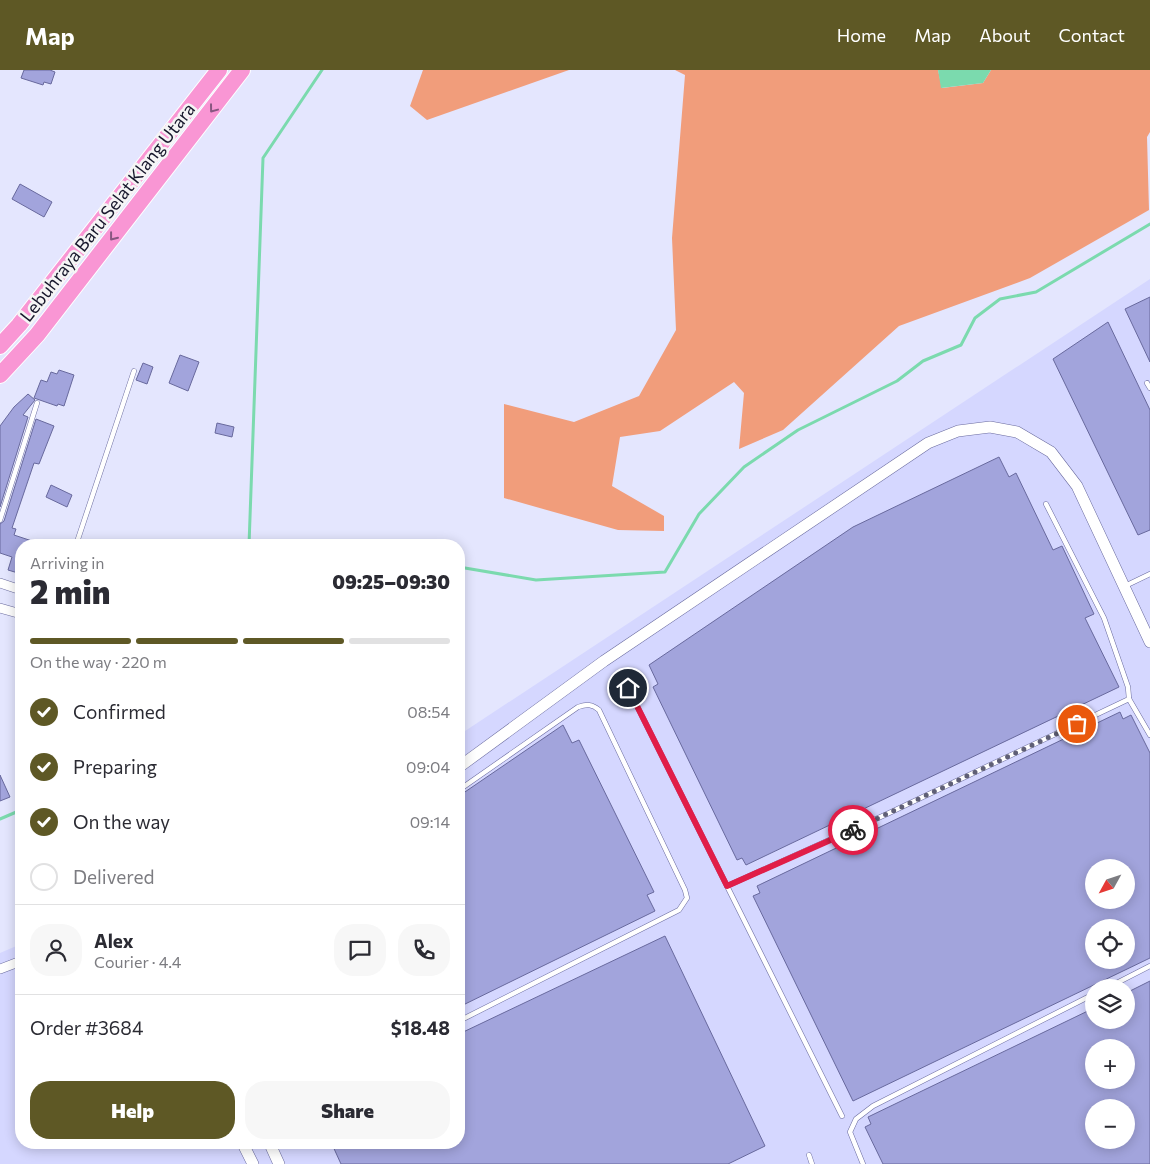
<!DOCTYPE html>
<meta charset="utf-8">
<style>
body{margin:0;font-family:Commissioner,sans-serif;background:#f7f7f7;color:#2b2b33;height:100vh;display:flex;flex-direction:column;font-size:19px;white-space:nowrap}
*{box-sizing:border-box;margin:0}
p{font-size:16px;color:#7c7c81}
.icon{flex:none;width:28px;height:28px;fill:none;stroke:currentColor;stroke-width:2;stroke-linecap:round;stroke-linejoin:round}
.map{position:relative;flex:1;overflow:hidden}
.panel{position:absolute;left:15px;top:469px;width:450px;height:610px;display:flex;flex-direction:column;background:#fff;border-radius:20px;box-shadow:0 2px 12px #0003}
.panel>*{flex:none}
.needle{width:32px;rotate:230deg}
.controls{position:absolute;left:1085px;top:789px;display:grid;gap:10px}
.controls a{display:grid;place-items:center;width:50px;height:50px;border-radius:50%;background:#fff;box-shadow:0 2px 12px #0003;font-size:25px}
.pin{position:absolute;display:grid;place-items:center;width:42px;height:42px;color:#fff;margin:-21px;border:2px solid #fff;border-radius:50%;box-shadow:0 1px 5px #0007}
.courier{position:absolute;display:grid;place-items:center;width:50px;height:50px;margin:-25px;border:4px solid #e11d48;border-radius:50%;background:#fff;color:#222;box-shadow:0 1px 6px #0007}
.head em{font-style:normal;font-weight:800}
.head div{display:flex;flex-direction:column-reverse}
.head{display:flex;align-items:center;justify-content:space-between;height:85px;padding:0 15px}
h1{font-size:32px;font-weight:800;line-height:38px}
.bar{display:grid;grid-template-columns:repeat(4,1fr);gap:8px 5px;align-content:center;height:60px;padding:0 15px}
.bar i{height:6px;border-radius:4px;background:#e1e1e2}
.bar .selected{background:#5e5825}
.bar p{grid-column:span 4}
.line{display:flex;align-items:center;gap:12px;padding:0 15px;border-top:1px solid #e1e1e2}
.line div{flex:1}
.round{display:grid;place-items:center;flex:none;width:52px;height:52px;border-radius:20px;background:#f7f7f7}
ol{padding:0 15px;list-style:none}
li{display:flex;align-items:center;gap:15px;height:55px}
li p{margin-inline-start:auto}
li .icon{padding:5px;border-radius:50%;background:#5e5825;color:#fff;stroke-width:4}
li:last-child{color:#7c7c81}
li i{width:28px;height:28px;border:2px solid #e1e1e2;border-radius:50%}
.button{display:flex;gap:10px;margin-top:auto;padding:10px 15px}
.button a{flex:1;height:58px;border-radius:20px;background:#5e5825;color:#fff;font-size:20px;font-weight:800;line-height:58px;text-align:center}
.button a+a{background:#f7f7f7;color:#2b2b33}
header{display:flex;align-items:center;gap:30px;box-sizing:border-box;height:70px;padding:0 25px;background:#5e5825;color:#fff}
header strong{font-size:24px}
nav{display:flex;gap:28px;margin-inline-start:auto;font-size:18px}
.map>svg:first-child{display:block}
.built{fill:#d5d7ff;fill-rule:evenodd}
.forest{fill:#f19d7b}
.water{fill:#7bdaae}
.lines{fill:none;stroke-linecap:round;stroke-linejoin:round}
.stream{stroke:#7bdaae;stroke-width:3}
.building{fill:#a2a4dc;stroke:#68699d;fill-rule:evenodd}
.service-casing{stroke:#6a6b9f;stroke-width:5.5}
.minor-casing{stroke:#6a6b9f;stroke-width:10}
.tertiary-casing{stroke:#6a6b9f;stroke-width:12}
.motorway-casing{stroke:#fff;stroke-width:18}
.service{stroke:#fff;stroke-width:4.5}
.minor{stroke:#fff;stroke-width:9}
.tertiary{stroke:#fff;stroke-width:11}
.motorway{stroke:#f996d4;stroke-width:16}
.oneway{stroke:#885680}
.done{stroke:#5f5f76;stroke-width:5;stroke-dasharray:0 9}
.route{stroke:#e11d48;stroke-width:6}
.labels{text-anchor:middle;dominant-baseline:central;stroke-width:5;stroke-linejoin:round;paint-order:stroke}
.street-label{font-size:18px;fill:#17172c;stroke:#f5f5f5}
</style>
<header>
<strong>Map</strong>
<nav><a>Home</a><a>Map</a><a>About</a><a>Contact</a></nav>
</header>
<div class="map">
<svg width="1150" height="1094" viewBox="0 0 1150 1094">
<rect width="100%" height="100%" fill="#e4e6fe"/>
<path class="built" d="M1150 209V1094H0V883L21 874V1072H459V665ZM1094 798H1126V830H1094ZM1094 858H1126V890H1094ZM1094 918H1126V950H1094ZM1094 978H1126V1010H1094ZM1094 1038H1126V1070H1094Z"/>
<g class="forest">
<path d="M423 0H569L427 50 410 36Z"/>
<path d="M675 0H938L942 18 983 13 991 0H1150V62L1147 67 1149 140 1030 208 899 256 783 360 739 379 744 323 734 312 660 361 620 367 612 416 664 446V461L618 460 504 428V334L574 352 639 326 676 260 672 168 685 5Z"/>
</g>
<path class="water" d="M938 0H991L983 13 941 18Z"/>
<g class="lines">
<g class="stream">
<path d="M249 475 263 88 322 0"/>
<path d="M459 497 536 510 665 502 699 444 744 397 798 360 897 311 923 291 961 275 975 248 1000 229 1036 222 1150 154"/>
<path d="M0 749 21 740"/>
</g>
</g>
<g class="building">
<path d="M24 0H50L55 2 51 14 44 12 43 15 21 8Z"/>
<path d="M20 114 52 132 44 147 12 129Z"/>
<path d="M1150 227V292L1125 239Z"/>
<path d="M1108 252 1150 340V460L1138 465 1053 289Z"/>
<path d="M180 285 199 292 188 321 169 313Z"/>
<path d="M143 293 153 297 147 314 136 310Z"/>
<path d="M59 300 74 305 64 336 58 334 57 336 34 328 41 310 47 312 51 302 57 304Z"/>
<path d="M28 324 35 330 23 345 28 347 0 437V356L14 337Z"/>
<path d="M36 349 54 356 39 394 34 393 12 458 16 459 14 465 38 473V475H21V494L18 503 8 500 12 487 0 483V454L4 451Z"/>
<path d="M217 353 234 357 232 367 215 363Z"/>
<path d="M999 387 1009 407 1016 403 1053 480 1062 476 1094 544 1085 548 1119 617 746 795 742 788 737 790 653 617 658 614 649 595 853 457Z"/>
<path d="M51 415 72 425 67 437 46 427Z"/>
<path d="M1120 642 1123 649 1131 645 1150 683V888L853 1031 753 826 760 823 757 816ZM1094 798H1126V830H1094ZM1094 858H1126V890H1094Z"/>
<path d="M563 655 572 673 579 670 654 822 647 825 655 841 459 937V726Z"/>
<path d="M0 705 10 727 0 731Z"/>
<path d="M665 866 765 1076 728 1094H341L331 1072H459V964Z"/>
<path d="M1150 911V1094H883L865 1057 871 1054 868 1047 1094 938V950H1126V923ZM1094 978H1126V1010H1094ZM1094 1038H1126V1070H1094Z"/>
</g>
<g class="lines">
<g class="service-casing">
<g id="service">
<path d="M1147 313 1150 318"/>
<path d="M0 450 37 333"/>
<path d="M76 475 134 301"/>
<path d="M1125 516 1150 504"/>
<path d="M628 618 842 1046"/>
<path d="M1129 629 1150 665"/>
<path d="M459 720 578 637C587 634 592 634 599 640L685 820 687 828 679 840 459 951"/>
<path d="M727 816 887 744 1129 629 1128 617 1104 548 1046 434"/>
<path d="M1107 918 1150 896"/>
<path d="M809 1085 812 1094"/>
<path d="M863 1094 850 1062 856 1049 873 1036 1094 924"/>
</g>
</g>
<g class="minor-casing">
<g id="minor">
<path d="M0 513 21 520"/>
<path d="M0 538 21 544"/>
<path d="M0 899 21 891"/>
</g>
</g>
<g class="tertiary-casing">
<g id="tertiary">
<path d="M459 697 604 591 928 373 958 361 990 357 1017 362 1051 382 1077 416 1150 572"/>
<path d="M242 1072 253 1094"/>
<path d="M269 1072 279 1094"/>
</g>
</g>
<g class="motorway-casing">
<g id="motorway">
<path d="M0 276 19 255 219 0"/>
<path d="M0 305 37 265 242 0"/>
</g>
</g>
<use href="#service" class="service"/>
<use href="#minor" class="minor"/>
<use href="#tertiary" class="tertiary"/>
<use href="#motorway" class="motorway"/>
</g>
<defs><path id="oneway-chevron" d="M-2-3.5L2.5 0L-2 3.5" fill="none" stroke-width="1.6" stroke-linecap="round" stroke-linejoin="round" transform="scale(1.25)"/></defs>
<g class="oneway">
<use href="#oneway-chevron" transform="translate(213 39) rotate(127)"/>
<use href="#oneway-chevron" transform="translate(113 167) rotate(128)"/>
</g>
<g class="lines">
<path class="done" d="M853 760 1077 654"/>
<path class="route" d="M628 618 727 816 853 760"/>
</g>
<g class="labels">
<g class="street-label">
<text transform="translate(107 142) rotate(-52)">Lebuhraya Baru Selat Klang Utara</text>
</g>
</g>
</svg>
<div class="controls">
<a><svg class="needle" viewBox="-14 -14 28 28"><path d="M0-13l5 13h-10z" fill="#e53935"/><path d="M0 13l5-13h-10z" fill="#7c7c81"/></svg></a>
<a><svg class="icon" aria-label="locate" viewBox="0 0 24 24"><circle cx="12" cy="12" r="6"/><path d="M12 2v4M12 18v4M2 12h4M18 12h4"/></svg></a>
<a><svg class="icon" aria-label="layers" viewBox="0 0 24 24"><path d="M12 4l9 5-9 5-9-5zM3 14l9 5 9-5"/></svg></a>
<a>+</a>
<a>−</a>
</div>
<div class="pin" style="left:1077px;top:654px;background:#ea580c"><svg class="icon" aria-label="bag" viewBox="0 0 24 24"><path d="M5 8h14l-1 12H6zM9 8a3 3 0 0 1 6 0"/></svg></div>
<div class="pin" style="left:628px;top:618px;background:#1f2937"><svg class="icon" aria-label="home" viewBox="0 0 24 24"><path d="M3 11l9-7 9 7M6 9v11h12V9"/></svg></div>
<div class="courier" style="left:853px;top:760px"><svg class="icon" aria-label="bike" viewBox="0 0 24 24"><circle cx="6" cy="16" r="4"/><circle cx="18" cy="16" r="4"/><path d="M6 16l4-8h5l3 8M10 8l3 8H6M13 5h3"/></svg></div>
<section class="panel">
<div class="head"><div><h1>2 min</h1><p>Arriving in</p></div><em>09:25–09:30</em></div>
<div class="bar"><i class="selected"></i><i class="selected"></i><i class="selected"></i><i></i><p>On the way · 220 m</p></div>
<ol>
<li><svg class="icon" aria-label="check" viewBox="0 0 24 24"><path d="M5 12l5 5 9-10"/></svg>Confirmed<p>08:54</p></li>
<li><svg class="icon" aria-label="check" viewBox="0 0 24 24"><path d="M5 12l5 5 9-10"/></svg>Preparing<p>09:04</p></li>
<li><svg class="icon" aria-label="check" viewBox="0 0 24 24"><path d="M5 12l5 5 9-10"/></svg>On the way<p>09:14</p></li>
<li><i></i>Delivered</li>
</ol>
<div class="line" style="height:90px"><a class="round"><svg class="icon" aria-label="person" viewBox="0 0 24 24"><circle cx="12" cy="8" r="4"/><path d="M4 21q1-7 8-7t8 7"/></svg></a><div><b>Alex</b><p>Courier · 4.4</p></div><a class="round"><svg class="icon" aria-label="chat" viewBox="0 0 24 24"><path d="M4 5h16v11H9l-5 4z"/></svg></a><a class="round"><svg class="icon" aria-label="phone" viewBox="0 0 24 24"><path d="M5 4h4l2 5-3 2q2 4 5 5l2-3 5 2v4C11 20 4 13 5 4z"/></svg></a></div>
<div class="line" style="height:65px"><div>Order #3684</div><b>$18.48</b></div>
<div class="button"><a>Help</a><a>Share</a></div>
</section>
</div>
